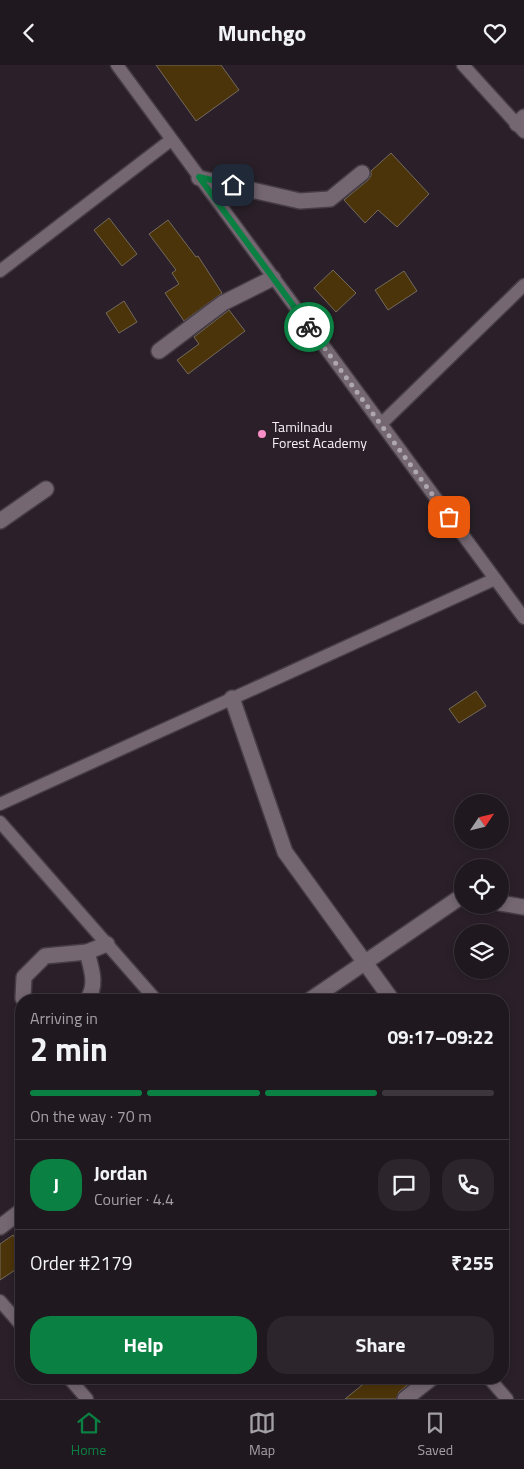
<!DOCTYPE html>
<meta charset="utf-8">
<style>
body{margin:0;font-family:"Titillium Web",sans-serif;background:#2d252c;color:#f1f3f6;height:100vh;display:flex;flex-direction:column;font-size:19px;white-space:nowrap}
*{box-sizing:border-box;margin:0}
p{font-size:16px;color:#a2a0a4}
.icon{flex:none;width:28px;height:28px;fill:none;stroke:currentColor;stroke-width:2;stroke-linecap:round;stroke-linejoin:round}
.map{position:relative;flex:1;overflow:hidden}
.details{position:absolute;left:15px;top:929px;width:494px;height:390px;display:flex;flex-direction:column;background:#20181f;border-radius:20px;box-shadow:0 2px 8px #0003,0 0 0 1px #3d373d}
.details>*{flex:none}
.needle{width:32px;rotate:55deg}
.controls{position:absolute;left:454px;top:729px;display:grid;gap:10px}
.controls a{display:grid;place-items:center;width:55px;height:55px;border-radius:50%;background:#20181f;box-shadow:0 2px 8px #0003,0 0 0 1px #3d373d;font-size:25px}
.pin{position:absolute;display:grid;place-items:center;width:42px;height:42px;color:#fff;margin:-21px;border-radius:10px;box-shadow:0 2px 8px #0006}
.courier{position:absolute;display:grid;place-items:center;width:50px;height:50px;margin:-25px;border:4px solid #0b8043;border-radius:50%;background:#fff;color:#222;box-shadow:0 1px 6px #0007}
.summary em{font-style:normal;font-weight:700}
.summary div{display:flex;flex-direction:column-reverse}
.summary{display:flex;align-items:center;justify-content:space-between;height:85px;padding:0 15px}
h1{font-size:32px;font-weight:700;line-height:38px}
.bar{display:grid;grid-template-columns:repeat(4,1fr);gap:8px 5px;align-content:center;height:60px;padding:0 15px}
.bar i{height:6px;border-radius:4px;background:#3d373d}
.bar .selected{background:#0b8043}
.bar p{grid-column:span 4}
.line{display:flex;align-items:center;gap:12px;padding:0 15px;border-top:1px solid #3d373d}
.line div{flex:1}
.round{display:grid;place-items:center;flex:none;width:52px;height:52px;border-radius:20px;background:#2d252c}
.primary-button{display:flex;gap:10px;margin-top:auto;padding:10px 15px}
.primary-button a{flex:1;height:58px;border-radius:20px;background:#0b8043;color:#fff;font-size:20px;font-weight:700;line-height:58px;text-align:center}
.primary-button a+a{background:#2d252c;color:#f1f3f6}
header{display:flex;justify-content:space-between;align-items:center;height:65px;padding:0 15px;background:#20181f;font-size:22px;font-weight:700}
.menu{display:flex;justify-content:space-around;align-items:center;height:70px;border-top:1px solid #3d373d;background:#20181f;font-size:14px;color:#a2a0a4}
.menu a{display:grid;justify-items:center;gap:2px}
.menu .selected{color:#0b8043}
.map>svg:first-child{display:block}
.building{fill:#4c340a;stroke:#736a5c}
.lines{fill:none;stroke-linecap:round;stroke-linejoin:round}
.lane-casing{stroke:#453c44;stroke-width:15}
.street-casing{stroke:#453c44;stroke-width:18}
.lane{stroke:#746772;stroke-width:12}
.street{stroke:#746772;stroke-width:15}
.done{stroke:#afa7ae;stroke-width:5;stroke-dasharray:0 9}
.route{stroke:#0b8043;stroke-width:6}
.poi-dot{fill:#fa8fc7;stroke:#2b2029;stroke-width:2}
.labels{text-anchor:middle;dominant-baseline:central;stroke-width:4.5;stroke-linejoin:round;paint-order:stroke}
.poi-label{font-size:14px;fill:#f6eff5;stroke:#2b2029;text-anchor:start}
</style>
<header><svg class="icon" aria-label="back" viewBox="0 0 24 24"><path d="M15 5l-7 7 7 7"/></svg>Munchgo<svg class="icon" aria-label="heart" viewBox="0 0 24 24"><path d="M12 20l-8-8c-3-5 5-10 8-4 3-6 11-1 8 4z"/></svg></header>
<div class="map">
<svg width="524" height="1334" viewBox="0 0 524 1334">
<rect width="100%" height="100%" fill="#2b2029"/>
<g class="building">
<path d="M156 0H221L239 25 196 56Z"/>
<path d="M391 88 429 129 397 162 378 145 365 158 344 135 368 115 371 111V106Z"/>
<path d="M109 153 137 189 122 201 94 165Z"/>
<path d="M168 155 196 192 198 191 222 228 184 256 165 228 179 219 172 208 176 205 149 169Z"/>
<path d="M333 205 356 228 336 247 314 223Z"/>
<path d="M404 206 417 226 388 245 375 225Z"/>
<path d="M124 236 137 257 119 268 106 248Z"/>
<path d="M229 245 245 266 188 309 177 295 199 279 194 272Z"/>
<path d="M476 626 486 641 459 658 449 644Z"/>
<path d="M13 1170 21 1183V1201L0 1215V1179Z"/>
<path d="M372 1312H417L399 1327 396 1334H345Z"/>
</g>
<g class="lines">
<g class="lane-casing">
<g id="lane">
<path d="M117 0 524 553"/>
<path d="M463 0 524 67"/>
<path d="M0 206 171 75"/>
<path d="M381 359 524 220"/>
<path d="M0 739 495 514"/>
<path d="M0 757 156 935"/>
<path d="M0 1236 21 1260"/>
<path d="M68 1312 87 1334"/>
<path d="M488 1312 507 1334"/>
</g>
</g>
<g class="street-casing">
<g id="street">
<path d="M517 59 524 52"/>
<path d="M199 113 300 136 330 134 362 108"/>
<path d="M159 286 223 238 273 213"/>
<path d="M0 456 46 424"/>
<path d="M232 633 285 787 392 935"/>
<path d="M500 838 524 842"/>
<path d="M87 887C91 903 98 920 87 935"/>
<path d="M26 935 23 933 24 912 45 891 87 887 107 879"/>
<path d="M310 935 462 831"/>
<path d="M0 1162 21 1146"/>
<path d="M405 1334 433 1312"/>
</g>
</g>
<use href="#lane" class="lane"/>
<use href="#street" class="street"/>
</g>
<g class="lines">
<path class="done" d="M309 262 449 452"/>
<path class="route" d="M233 120 199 112 309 262"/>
</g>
<circle class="poi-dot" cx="262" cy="369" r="5"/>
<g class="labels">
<g class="poi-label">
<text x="272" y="361">Tamilnadu<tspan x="272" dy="16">Forest Academy</tspan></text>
</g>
</g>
</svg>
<div class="controls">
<a><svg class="needle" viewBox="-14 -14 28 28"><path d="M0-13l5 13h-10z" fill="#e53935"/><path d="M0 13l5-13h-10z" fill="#a2a0a4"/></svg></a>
<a><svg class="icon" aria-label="locate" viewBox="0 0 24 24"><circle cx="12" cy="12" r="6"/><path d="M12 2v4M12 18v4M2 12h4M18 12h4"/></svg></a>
<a><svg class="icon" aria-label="layers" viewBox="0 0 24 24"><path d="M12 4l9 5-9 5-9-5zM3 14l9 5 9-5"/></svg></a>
</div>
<div class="pin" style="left:449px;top:452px;background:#ea580c"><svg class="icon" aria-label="bag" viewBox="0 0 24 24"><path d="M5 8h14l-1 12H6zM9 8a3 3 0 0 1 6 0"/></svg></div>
<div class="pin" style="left:233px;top:120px;background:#1f2937"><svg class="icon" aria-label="home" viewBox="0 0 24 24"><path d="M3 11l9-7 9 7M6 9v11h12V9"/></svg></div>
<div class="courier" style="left:309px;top:262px"><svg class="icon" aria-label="bike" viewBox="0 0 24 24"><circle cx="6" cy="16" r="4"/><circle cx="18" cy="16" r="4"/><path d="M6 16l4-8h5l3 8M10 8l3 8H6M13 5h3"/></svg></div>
<section class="details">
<div class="summary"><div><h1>2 min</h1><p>Arriving in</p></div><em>09:17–09:22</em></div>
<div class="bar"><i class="selected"></i><i class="selected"></i><i class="selected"></i><i></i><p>On the way · 70 m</p></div>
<div class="line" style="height:90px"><b class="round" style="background:#0b8043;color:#fff">J</b><div><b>Jordan</b><p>Courier · 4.4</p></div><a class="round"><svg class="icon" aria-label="chat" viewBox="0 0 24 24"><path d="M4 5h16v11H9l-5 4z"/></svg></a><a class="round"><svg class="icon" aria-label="phone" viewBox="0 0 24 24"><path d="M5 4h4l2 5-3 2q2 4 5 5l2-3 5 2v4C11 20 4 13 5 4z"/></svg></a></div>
<div class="line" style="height:65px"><div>Order #2179</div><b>₹255</b></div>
<div class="primary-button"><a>Help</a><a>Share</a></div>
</section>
</div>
<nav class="menu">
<a class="selected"><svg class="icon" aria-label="home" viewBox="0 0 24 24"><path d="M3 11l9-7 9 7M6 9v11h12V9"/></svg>Home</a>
<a><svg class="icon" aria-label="map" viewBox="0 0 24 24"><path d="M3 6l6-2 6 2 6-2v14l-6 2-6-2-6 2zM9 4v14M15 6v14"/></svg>Map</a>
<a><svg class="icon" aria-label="saved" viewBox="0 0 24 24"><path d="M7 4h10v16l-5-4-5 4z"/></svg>Saved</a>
</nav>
